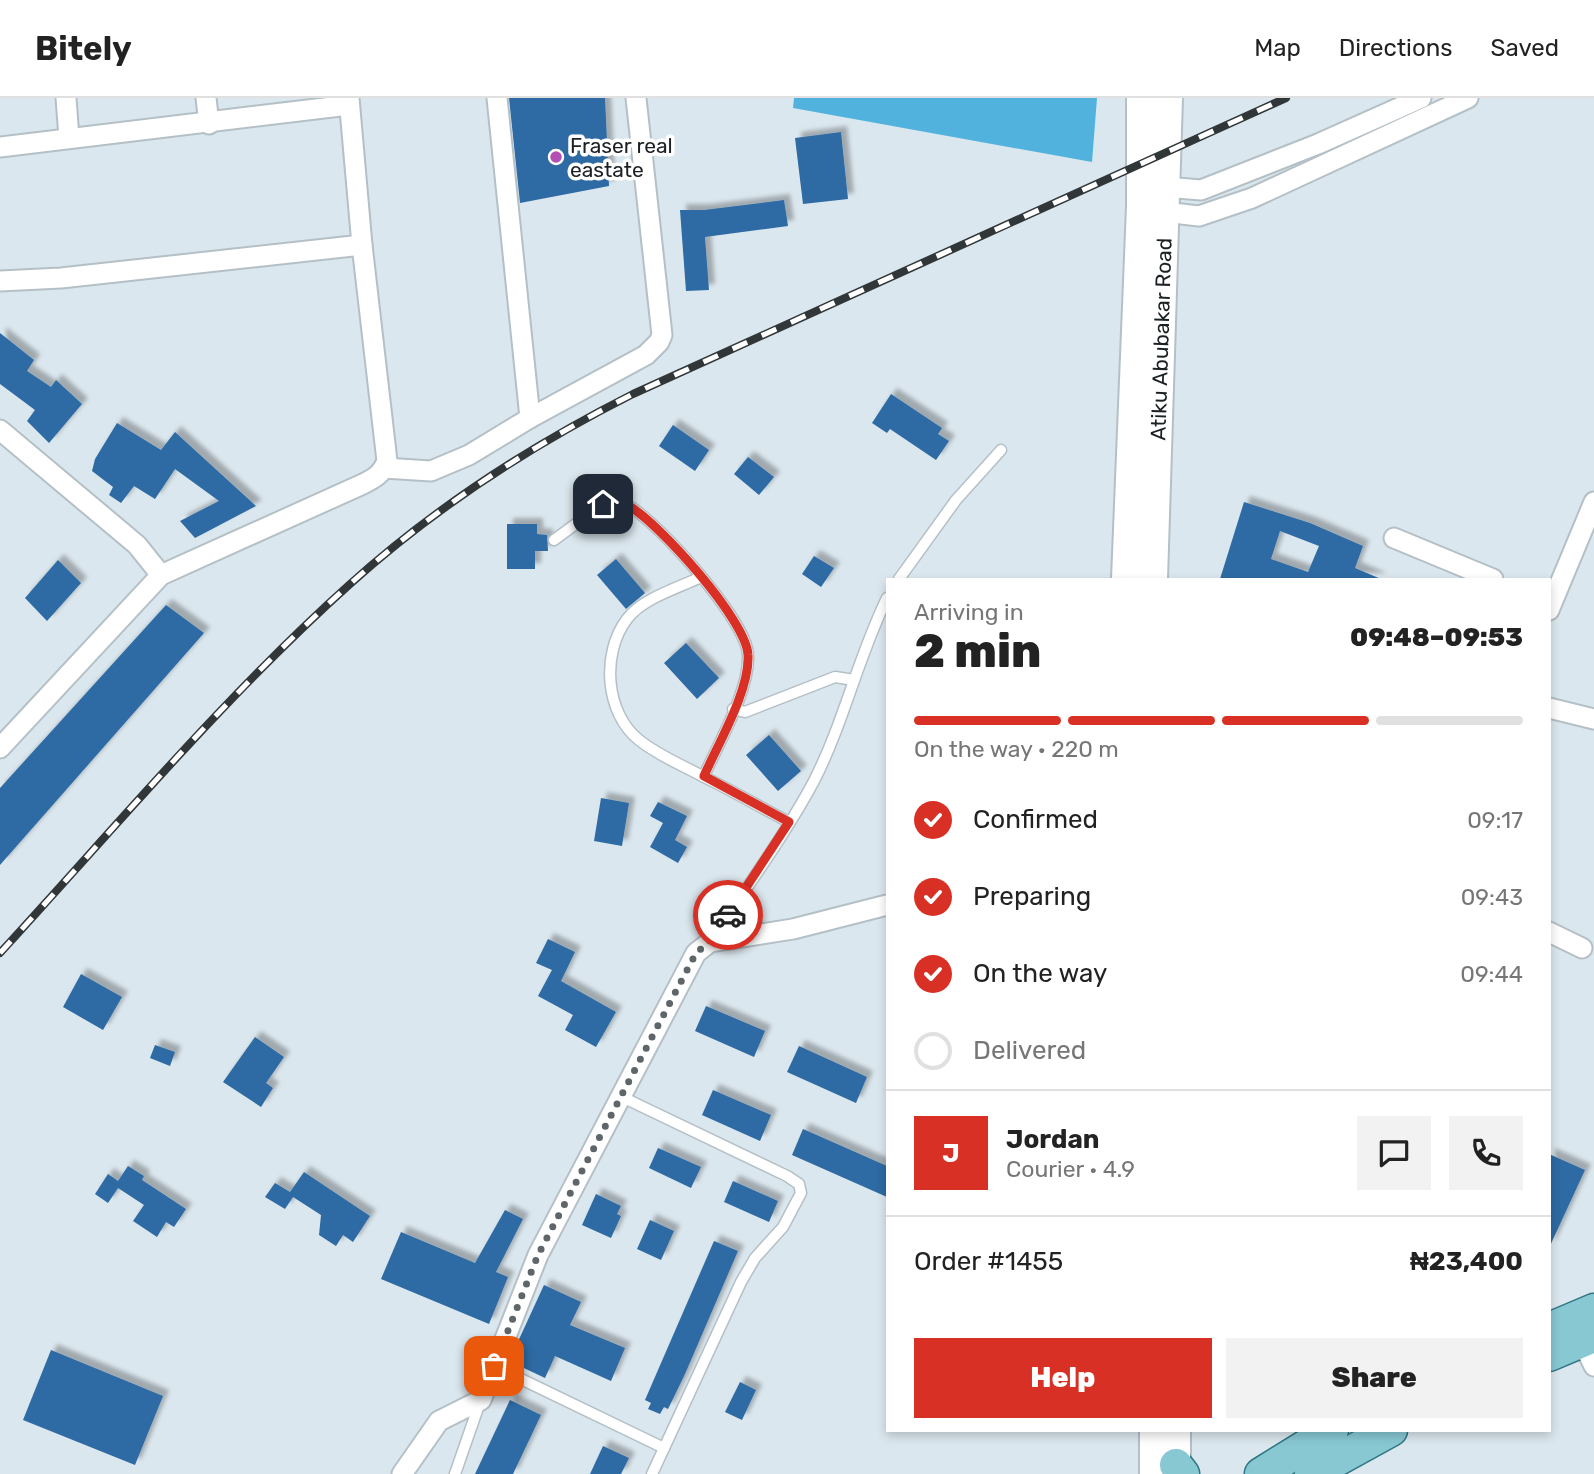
<!DOCTYPE html>
<meta charset="utf-8">
<style>
body{margin:0;font-family:Rubik,sans-serif;background:#f2f2f2;color:#222;height:100vh;display:flex;flex-direction:column;font-size:26px;white-space:nowrap}
*{box-sizing:border-box;margin:0}
p{font-size:23px;color:#767676}
.icon{flex:none;width:38px;height:38px;fill:none;stroke:currentColor;stroke-width:2;stroke-linecap:round;stroke-linejoin:round}
.map{position:relative;flex:1;overflow:hidden}
.side{position:absolute;left:886px;top:480px;width:665px;height:854px;display:flex;flex-direction:column;background:#fff;border-radius:0px;box-shadow:0 4px 10px #0003}
.side>*{flex:none}
.pin{position:absolute;display:grid;place-items:center;width:60px;height:60px;color:#fff;margin:-30px;border-radius:14px;box-shadow:0 4px 10px #0006}
.courier{position:absolute;display:grid;place-items:center;width:70px;height:70px;margin:-35px;border:5px solid #d93025;border-radius:50%;background:#fff;color:#222;box-shadow:0 2px 9px #0007}
.overview em{font-style:normal;font-weight:800}
.overview div{display:flex;flex-direction:column-reverse}
.overview{display:flex;align-items:center;justify-content:space-between;height:119px;padding:0 28px}
h1{font-size:46px;font-weight:800;line-height:52px}
.bar{display:grid;grid-template-columns:repeat(4,1fr);gap:10px 7px;align-content:center;height:84px;padding:0 28px}
.bar i{height:9px;border-radius:5px;background:#e0e0e0}
.bar .current{background:#d93025}
.bar p{grid-column:span 4}
.line{display:flex;align-items:center;gap:18px;padding:0 28px;border-top:2px solid #e0e0e0}
.line div{flex:1}
.round{display:grid;place-items:center;flex:none;width:74px;height:74px;border-radius:0px;background:#f2f2f2}
ol{padding:0 28px;list-style:none}
li{display:flex;align-items:center;gap:21px;height:77px}
li p{margin-inline-start:auto}
li .icon{padding:7px;border-radius:50%;background:#d93025;color:#fff;stroke-width:4}
li:last-child{color:#767676}
li i{width:38px;height:38px;border:4px solid #e0e0e0;border-radius:50%}
.cta{display:flex;gap:14px;margin-top:auto;padding:14px 28px}
.cta a{flex:1;height:80px;border-radius:0px;background:#d93025;color:#fff;font-size:28px;font-weight:800;line-height:80px;text-align:center}
.cta a+a{background:#f2f2f2;color:#222}
header{display:flex;align-items:center;gap:42px;box-sizing:border-box;height:98px;padding:0 35px;background:#fff;border-bottom:2px solid #e0e0e0}
header strong{font-size:33px}
nav{display:flex;gap:38px;margin-inline-start:auto;font-size:24px}
.map>svg:first-child{display:block}
.forest{fill:#51b3dd}
.building{fill:#2d6aa3;fill-rule:evenodd;filter:url(#shadow)}
.lines{fill:none;stroke-linecap:round;stroke-linejoin:round}
.lane-casing{stroke:#b4c0c6;stroke-width:13}
.street-casing{stroke:#b4c0c6;stroke-width:23}
.secondary-casing{stroke:#b4c0c6;stroke-width:32}
.primary-casing{stroke:#2e7682;stroke-width:35}
.lane{stroke:#fff;stroke-width:10}
.street{stroke:#fff;stroke-width:19}
.secondary{stroke:#fff;stroke-width:28}
.primary{stroke:#88c8d3;stroke-width:32}
.rail-casing{stroke:#313739;stroke-width:8}
.rail{stroke:#fff;stroke-width:5;stroke-dasharray:16;stroke-linecap:butt}
.done{stroke:#5e6669;stroke-width:7;stroke-dasharray:0 12.6}
.route{stroke:#d93025;stroke-width:9}
.poi-dot{fill:#b34fb5;stroke:#fff;stroke-width:2.5}
.labels{text-anchor:middle;dominant-baseline:central;stroke-width:7;stroke-linejoin:round;paint-order:stroke}
.poi-label{font-size:21px;fill:#1b2022;stroke:#fff;text-anchor:start}
.street-label{font-size:21px;fill:#1b2022;stroke:#fff}
</style>
<header>
<strong>Bitely</strong>
<nav><a>Map</a><a>Directions</a><a>Saved</a></nav>
</header>
<div class="map">
<svg width="1594" height="1376" viewBox="0 0 1594 1376">
<defs>
<filter id="shadow"><feDropShadow dx="6" dy="-6" stdDeviation="2" flood-color="#0004"/></filter>
</defs>
<rect width="100%" height="100%" fill="#dbe7ee"/>
<path class="forest" d="M794 0H1097L1092 64 793 10Z"/>
<g class="building">
<path d="M509 0H605L609 88 520 105Z"/>
<path d="M841 34 848 101 803 106 795 40Z"/>
<path d="M784 102 788 128 705 139 709 192 686 193 680 112H704Z"/>
<path d="M0 235 34 262 27 273 51 289 56 282 82 306 49 345 27 323 35 312 0 286Z"/>
<path d="M891 296 942 330 938 336 949 343 936 362 890 331 887 335 872 325Z"/>
<path d="M117 325 161 352 175 334 256 408 195 440 180 423 219 403 175 371 155 401 134 388 121 405 109 397 113 389 92 373 95 361Z"/>
<path d="M673 327 709 352 695 373 659 348Z"/>
<path d="M748 359 774 379 759 397 734 376Z"/>
<path d="M1244 404 1310 425 1363 448 1355 470 1381 481H1220ZM1280 433 1319 448 1308 474 1271 461Z"/>
<path d="M507 426H537V436L547 437 548 453H535V471H507Z"/>
<path d="M814 458 834 470 821 489 802 476Z"/>
<path d="M616 461 645 495 626 511 597 477Z"/>
<path d="M58 462 81 485 47 523 25 500Z"/>
<path d="M166 507 204 535 0 767V690Z"/>
<path d="M686 545 719 580 697 601 664 565Z"/>
<path d="M769 637 801 673 778 693 746 657Z"/>
<path d="M601 700 629 705 622 748 594 743Z"/>
<path d="M658 704 687 718 675 742 687 749 678 765 650 749 663 725 650 718Z"/>
<path d="M548 841 575 854 561 883 616 914 596 949 565 932 573 917 538 898 552 872 536 865Z"/>
<path d="M81 876 122 899 103 932 63 909Z"/>
<path d="M706 908 765 933 754 959 695 933Z"/>
<path d="M255 939 284 959 266 985 273 990 261 1009 223 984Z"/>
<path d="M155 947 175 954 170 968 150 960Z"/>
<path d="M799 948 867 979 856 1005 787 974Z"/>
<path d="M713 992 771 1017 760 1043 702 1017Z"/>
<path d="M803 1031 887 1068V1099L792 1057Z"/>
<path d="M658 1050 701 1069 691 1090 649 1070Z"/>
<path d="M1549 1056 1585 1072 1549 1150Z"/>
<path d="M128 1068 144 1078 142 1082 186 1111 174 1129 166 1124 157 1139 133 1123 144 1107 118 1090 108 1105 95 1096 108 1076 118 1083Z"/>
<path d="M304 1074 370 1118 353 1144 343 1137 336 1148 319 1137 321 1117 293 1099 285 1111 265 1099 275 1085 290 1094Z"/>
<path d="M733 1083 778 1103 769 1124 724 1104Z"/>
<path d="M596 1096 621 1108 617 1116 621 1118 611 1140 582 1127Z"/>
<path d="M505 1112 523 1121 496 1174 508 1179 489 1226 381 1181 401 1134 475 1165Z"/>
<path d="M650 1122 674 1133 661 1162 637 1151Z"/>
<path d="M714 1143 738 1153 685 1276 668 1311 664 1309 660 1316 648 1311 651 1305 645 1302Z"/>
<path d="M544 1187 581 1204 570 1227 625 1250 611 1283 555 1258 545 1280 509 1263Z"/>
<path d="M51 1252 163 1298 135 1367 23 1322Z"/>
<path d="M740 1284 756 1292 742 1322 725 1314Z"/>
<path d="M510 1302 541 1317 513 1376H475Z"/>
<path d="M603 1348 629 1360 621 1376H590Z"/>
</g>
<g class="lines">
<g class="lane-casing">
<g id="lane">
<path d="M554 442 603 406C613 402 619 403 629 408 659 425 747 523 748 557 750 592 718 646 704 678"/>
<path d="M701 479C678 490 643 500 627 521 601 555 605 615 639 642 659 658 682 667 704 679 733 693 760 709 789 724"/>
<path d="M899 481 956 402 1001 352"/>
<path d="M733 611 745 614 835 579 854 582"/>
<path d="M710 844C745 791 784 739 814 683 844 624 858 559 887 500"/>
<path d="M622 999 787 1078 799 1086 801 1095 783 1129 755 1160 741 1184 652 1376"/>
<path d="M494 1268 664 1350"/>
<path d="M455 1376 480 1304"/>
</g>
</g>
<g class="street-casing">
<g id="street">
<path d="M66 0 69 40"/>
<path d="M206 0 209 26"/>
<path d="M497 0 530 320"/>
<path d="M0 49 349 7"/>
<path d="M1153 88 1201 92 1318 46 1421 0"/>
<path d="M1155 113 1199 118 1252 100 1468 0"/>
<path d="M0 183 61 180 362 147"/>
<path d="M0 332 137 447 161 477"/>
<path d="M384 370 431 373 469 357 530 320 646 257 659 244 662 237 636 0"/>
<path d="M1394 440 1493 481"/>
<path d="M1549 512 1594 404"/>
<path d="M1549 610 1594 621"/>
<path d="M0 650 161 477 363 386C375 380 382 376 387 363L362 147 349 0"/>
<path d="M1549 834 1582 850"/>
<path d="M1582 1243 1594 1268"/>
<path d="M402 1376 439 1323 481 1302 538 1157 696 855 710 844 793 831 887 807"/>
</g>
</g>
<g class="secondary-casing">
<g id="secondary">
<path d="M1126 481 1141 109V0"/>
<path id="s1" d="M1153 481 1168 0"/>
<path d="M1154 1376V1332"/>
<path d="M1176 1376V1332"/>
</g>
</g>
<g class="primary-casing">
<g id="primary">
<path d="M1549 1231 1594 1212"/>
<path d="M1549 1257 1594 1238"/>
<path d="M1176 1367 1183 1376"/>
<path d="M1261 1376 1332 1332"/>
<path d="M1311 1376 1391 1332"/>
</g>
</g>
<use href="#lane" class="lane"/>
<use href="#street" class="street"/>
<use href="#secondary" class="secondary"/>
<use href="#primary" class="primary"/>
<g class="rail-casing">
<path id="rail" d="M0 855C114 731 223 600 349 487 433 411 532 347 633 296L1286 0"/>
</g>
<use href="#rail" class="rail"/>
</g>
<g class="lines">
<path class="done" d="M494 1268 538 1157 696 855 709 844 728 817"/>
<path class="route" d="M603 406C613 402 619 403 629 408 659 425 747 523 748 557 750 592 718 646 704 678L789 724 728 817"/>
</g>
<circle class="poi-dot" cx="556" cy="59" r="7"/>
<g class="labels">
<g class="poi-label">
<text x="570" y="47">Fraser real<tspan x="570" dy="24">eastate</tspan></text>
</g>
<g class="street-label">
<text stroke="none"><textPath href="#s1" startOffset="240">Atiku Abubakar Road</textPath></text>
</g>
</g>
</svg>
<div class="pin" style="left:494px;top:1268px;background:#ea580c"><svg class="icon" aria-label="bag" viewBox="0 0 24 24"><path d="M5 8h14l-1 12H6zM9 8a3 3 0 0 1 6 0"/></svg></div>
<div class="pin" style="left:603px;top:406px;background:#1f2937"><svg class="icon" aria-label="home" viewBox="0 0 24 24"><path d="M3 11l9-7 9 7M6 9v11h12V9"/></svg></div>
<div class="courier" style="left:728px;top:817px"><svg class="icon" aria-label="car" viewBox="0 0 24 24"><path d="M5 17H2v-5l4-1 3-4h7l3 4 3 1v5h-3M9 17h6M6 11h13"/><circle cx="7" cy="17" r="2"/><circle cx="17" cy="17" r="2"/></svg></div>
<section class="side">
<div class="overview"><div><h1>2 min</h1><p>Arriving in</p></div><em>09:48–09:53</em></div>
<div class="bar"><i class="current"></i><i class="current"></i><i class="current"></i><i></i><p>On the way · 220 m</p></div>
<ol>
<li><svg class="icon" aria-label="check" viewBox="0 0 24 24"><path d="M5 12l5 5 9-10"/></svg>Confirmed<p>09:17</p></li>
<li><svg class="icon" aria-label="check" viewBox="0 0 24 24"><path d="M5 12l5 5 9-10"/></svg>Preparing<p>09:43</p></li>
<li><svg class="icon" aria-label="check" viewBox="0 0 24 24"><path d="M5 12l5 5 9-10"/></svg>On the way<p>09:44</p></li>
<li><i></i>Delivered</li>
</ol>
<div class="line" style="height:126px"><b class="round" style="background:#d93025;color:#fff">J</b><div><b>Jordan</b><p>Courier · 4.9</p></div><a class="round"><svg class="icon" aria-label="chat" viewBox="0 0 24 24"><path d="M4 5h16v11H9l-5 4z"/></svg></a><a class="round"><svg class="icon" aria-label="phone" viewBox="0 0 24 24"><path d="M5 4h4l2 5-3 2q2 4 5 5l2-3 5 2v4C11 20 4 13 5 4z"/></svg></a></div>
<div class="line" style="height:91px"><div>Order #1455</div><b>₦23,400</b></div>
<div class="cta"><a>Help</a><a>Share</a></div>
</section>
</div>
